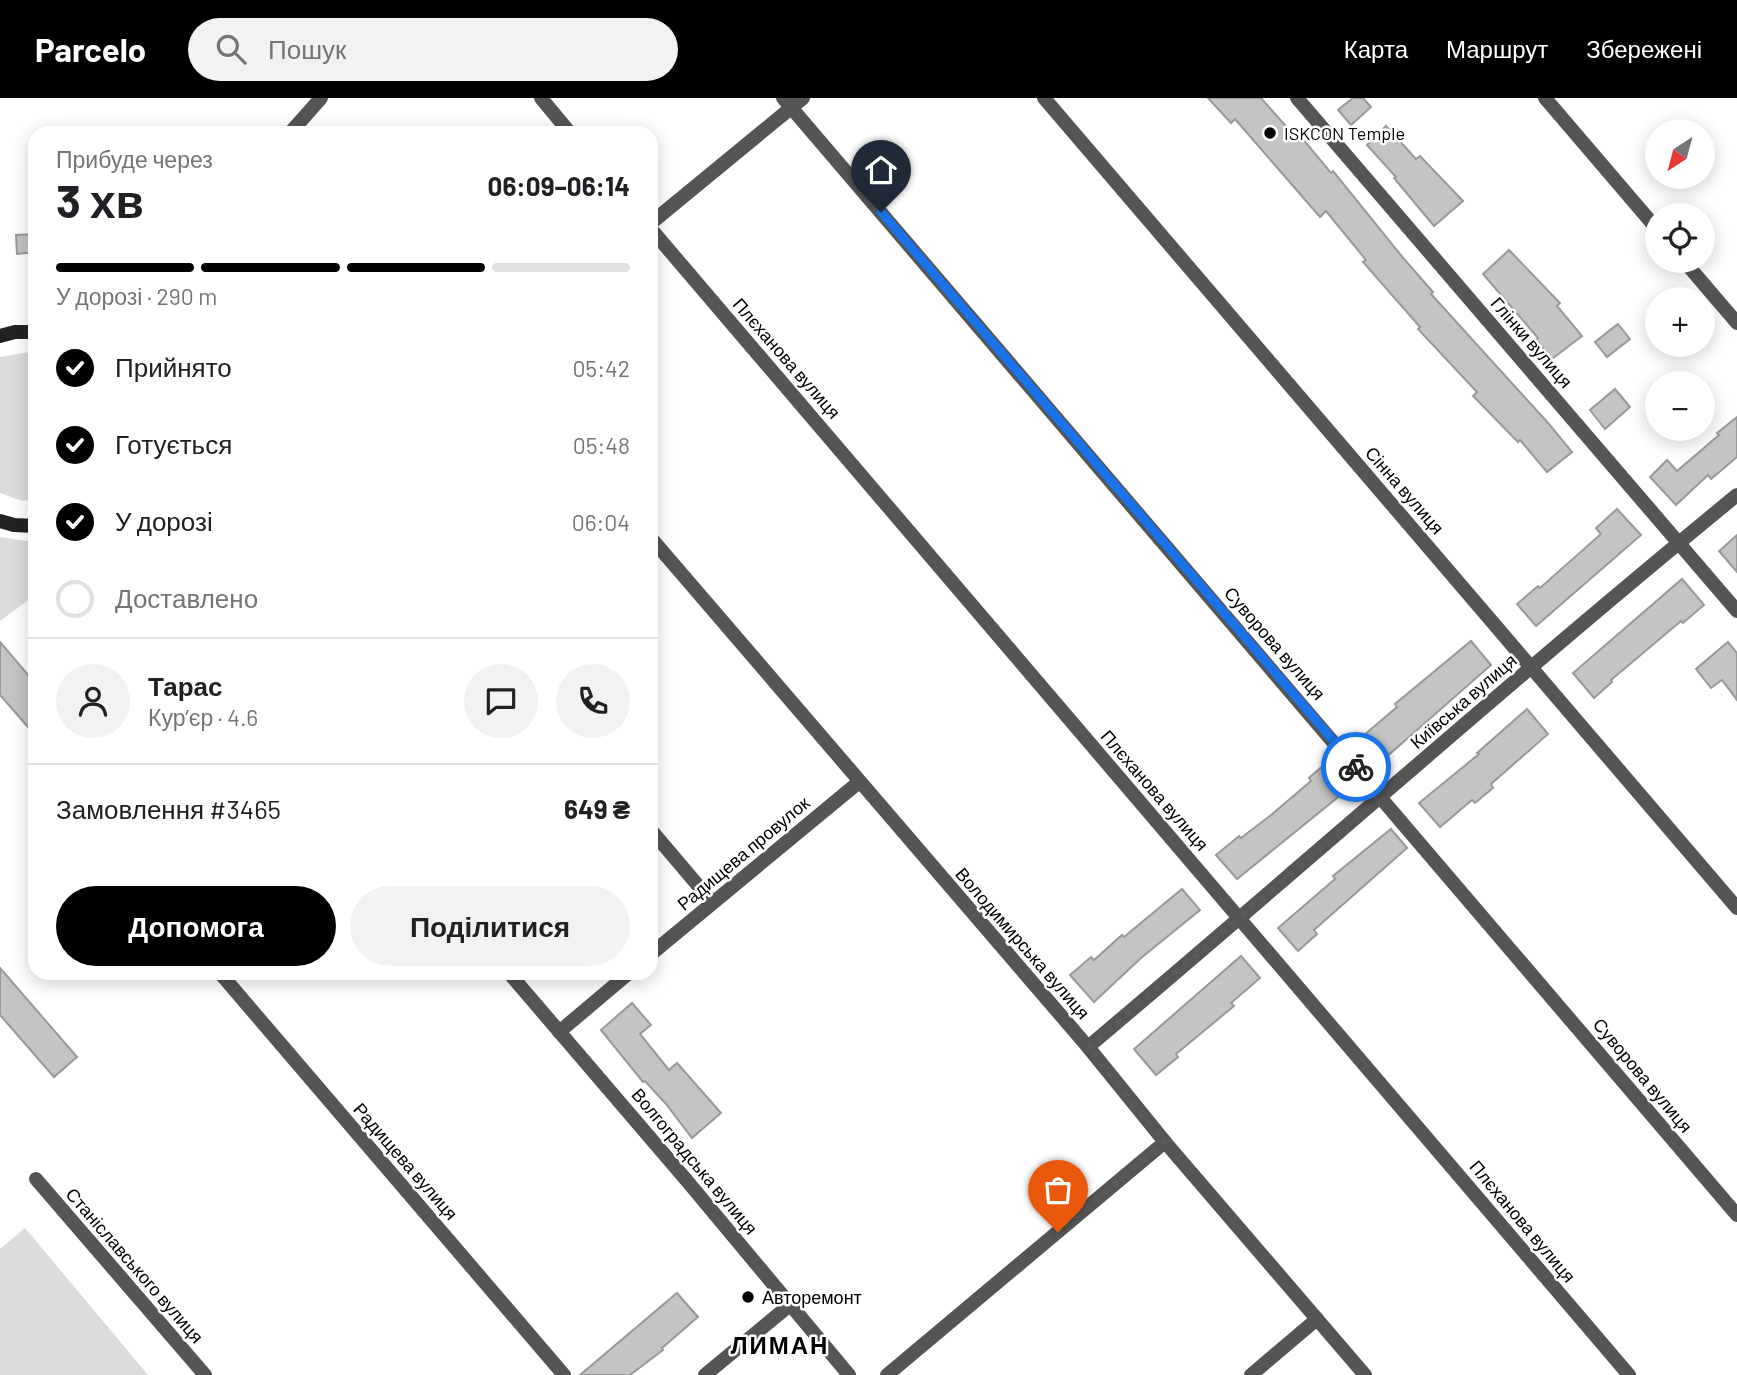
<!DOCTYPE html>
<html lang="uk">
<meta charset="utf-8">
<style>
body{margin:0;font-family:Barlow,sans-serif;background:#f2f2f2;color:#202124;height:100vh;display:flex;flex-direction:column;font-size:26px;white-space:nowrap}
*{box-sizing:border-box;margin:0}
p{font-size:23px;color:#757577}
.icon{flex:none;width:38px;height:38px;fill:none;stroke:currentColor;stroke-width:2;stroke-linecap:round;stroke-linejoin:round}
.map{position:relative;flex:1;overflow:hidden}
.side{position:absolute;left:28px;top:28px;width:630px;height:854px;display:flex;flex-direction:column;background:#fff;border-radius:21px;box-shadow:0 4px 18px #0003}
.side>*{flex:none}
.needle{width:46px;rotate:216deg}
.controls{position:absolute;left:1645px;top:21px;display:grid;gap:14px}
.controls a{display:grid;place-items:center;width:70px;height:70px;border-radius:50%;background:#fff;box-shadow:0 4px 18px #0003;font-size:35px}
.pin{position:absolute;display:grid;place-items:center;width:60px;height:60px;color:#fff;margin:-72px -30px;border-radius:50% 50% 50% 0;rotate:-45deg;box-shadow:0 0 7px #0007}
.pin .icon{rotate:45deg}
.courier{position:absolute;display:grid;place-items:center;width:70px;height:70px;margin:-35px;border:5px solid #1a73e8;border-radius:50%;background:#fff;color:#222;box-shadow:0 2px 9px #0007}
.headline em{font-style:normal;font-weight:700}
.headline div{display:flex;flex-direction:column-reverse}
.headline{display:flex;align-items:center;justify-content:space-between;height:119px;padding:0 28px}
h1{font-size:46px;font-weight:700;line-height:52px}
.bar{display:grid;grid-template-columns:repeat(4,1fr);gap:10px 7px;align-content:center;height:84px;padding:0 28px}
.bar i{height:9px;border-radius:5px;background:#e0e0e0}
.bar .current{background:#000}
.bar p{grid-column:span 4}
.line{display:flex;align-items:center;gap:18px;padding:0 28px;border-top:2px solid #e0e0e0}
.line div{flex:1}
.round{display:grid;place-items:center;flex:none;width:74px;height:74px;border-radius:37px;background:#f2f2f2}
ol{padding:0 28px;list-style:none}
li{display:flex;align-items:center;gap:21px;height:77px}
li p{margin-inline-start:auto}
li .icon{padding:7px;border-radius:50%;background:#000;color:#fff;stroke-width:4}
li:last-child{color:#757577}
li i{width:38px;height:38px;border:4px solid #e0e0e0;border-radius:50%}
.button{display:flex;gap:14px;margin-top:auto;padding:14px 28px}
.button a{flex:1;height:80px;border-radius:42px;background:#000;color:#fff;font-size:28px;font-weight:700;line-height:80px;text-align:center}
.button a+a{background:#f2f2f2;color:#202124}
header{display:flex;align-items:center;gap:42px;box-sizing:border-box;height:98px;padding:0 35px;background:#000;color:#fff}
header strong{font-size:33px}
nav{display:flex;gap:38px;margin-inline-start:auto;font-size:24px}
.search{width:490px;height:63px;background:#f2f2f2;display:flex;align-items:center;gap:18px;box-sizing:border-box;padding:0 24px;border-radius:38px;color:#757577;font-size:26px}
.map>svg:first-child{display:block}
.green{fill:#dcdcdc}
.building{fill:#c4c4c4;stroke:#999;stroke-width:2}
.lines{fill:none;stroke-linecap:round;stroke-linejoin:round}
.street{stroke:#555;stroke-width:14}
.secondary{stroke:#222;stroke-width:14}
.done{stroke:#595959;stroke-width:7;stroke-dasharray:0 12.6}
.route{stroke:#1a73e8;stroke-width:9}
.poi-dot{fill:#000;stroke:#fff;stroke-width:2.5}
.labels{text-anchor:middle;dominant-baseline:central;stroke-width:5;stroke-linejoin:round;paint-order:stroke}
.poi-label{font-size:18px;fill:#000;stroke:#fff;text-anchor:start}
.street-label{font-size:18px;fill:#000;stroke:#fff}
.district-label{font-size:24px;font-weight:bold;letter-spacing:2px;fill:#000;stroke:#fff}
</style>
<header>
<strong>Parcelo</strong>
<div class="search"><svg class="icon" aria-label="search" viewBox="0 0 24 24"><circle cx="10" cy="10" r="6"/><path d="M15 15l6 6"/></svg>Пошук</div>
<nav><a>Карта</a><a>Маршрут</a><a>Збережені</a></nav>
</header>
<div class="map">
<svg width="1737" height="1277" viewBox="0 0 1737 1277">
<rect width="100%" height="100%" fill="#fff"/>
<g class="green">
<path d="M35 253V401L22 403 0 395V259Z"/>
<path d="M0 439 26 443 35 442V497L0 523Z"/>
<path d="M25 1130 148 1277H0V1151Z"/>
</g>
<g class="building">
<path d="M1208 0H1261L1300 44 1303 41 1331 75 1333 73 1404 161 1433 194 1431 196 1549 326 1572 354 1547 374 1520 342 1518 344 1473 298 1477 294 1418 231 1420 229 1363 164 1366 162 1326 113 1320 119 1235 21 1231 25Z"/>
<path d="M1353 0H1363L1371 9 1351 27 1338 12Z"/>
<path d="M1386 28 1416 61 1420 58 1463 103 1434 128 1394 80 1396 79 1367 47Z"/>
<path d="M35 136V154L17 156 16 137Z"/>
<path d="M1509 152 1560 205 1557 208 1582 238 1552 261 1536 242 1538 240 1483 176Z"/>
<path d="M1618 226 1630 241 1607 259 1595 244Z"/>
<path d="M1615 291 1630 309 1605 331 1590 312Z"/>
<path d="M1737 319V359L1711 381 1708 377 1676 407 1650 379 1667 362 1677 373 1719 337 1717 335Z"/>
<path d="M1617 411 1641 437 1536 528 1517 506 1538 488 1540 490 1601 436 1596 430Z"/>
<path d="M1737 437V474L1719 453Z"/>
<path d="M1682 481 1704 507 1683 525 1681 523 1611 582 1612 584 1594 600 1573 575Z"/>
<path d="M1471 543 1491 567 1384 661 1364 637 1397 609 1395 606Z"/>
<path d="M0 544 35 585V637L0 597Z"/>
<path d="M1728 544 1737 555V602L1722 582 1711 590 1696 571Z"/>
<path d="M1527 611 1548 636 1491 686 1493 690 1475 705 1472 702 1440 729 1419 705 1479 656 1477 655Z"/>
<path d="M1326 665 1348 691 1237 781 1216 757 1239 738 1241 740 1271 717 1311 683 1309 680Z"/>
<path d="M1391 731 1407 750 1314 832 1317 836 1298 853 1278 830 1335 781 1333 778Z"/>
<path d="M1182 791 1200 812 1141 860 1094 904 1070 877 1091 859 1094 862 1122 837 1124 839Z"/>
<path d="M1241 858 1260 880 1231 905 1234 908 1176 956 1178 959 1156 977 1134 951Z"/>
<path d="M0 870 77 959 54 979 0 917Z"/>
<path d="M632 905 651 927 640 936 669 972 677 965 721 1015 692 1040 666 1006 645 983 643 984 601 932Z"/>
<path d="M677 1195 698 1219 662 1250 663 1252 630 1277H580Z"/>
</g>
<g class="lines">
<g class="street">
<path d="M541 0 570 35"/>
<path d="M783 0 1737 1117"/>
<path d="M1044 0 1737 810"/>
<path d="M1297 0 1737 513"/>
<path d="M1545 0 1657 131"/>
<path d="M290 35 321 0"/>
<path d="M651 125 803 0"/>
<path d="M651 131 1629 1277"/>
<path d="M1684 163 1737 225"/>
<path d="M651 440 1088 949 1165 1044 1365 1277"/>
<path d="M651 732 712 804"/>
<path d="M651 856 859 684"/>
<path d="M220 875 564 1277"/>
<path d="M509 875 688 1084 849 1277"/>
<path d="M559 934 629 875"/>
<path d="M1088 949C1305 766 1517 577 1737 397"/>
<path d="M36 1081 205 1277"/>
<path d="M705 1277 791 1206"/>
<path d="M887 1277 1165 1044"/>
<path d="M1251 1277 1317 1221"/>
</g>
<g class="secondary">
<path d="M0 238 15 234H35"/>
<path d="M0 423 14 427 35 428"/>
</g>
</g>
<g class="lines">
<path class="done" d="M1058 1134 1165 1044 1088 949 1381 699 1356 669"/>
<path class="route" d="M881 114 1356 669"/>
</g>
<g class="poi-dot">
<circle cx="1270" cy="35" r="7"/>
<circle cx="748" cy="1199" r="7"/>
</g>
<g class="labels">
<g class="poi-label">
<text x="1284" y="35">ISKCON Temple</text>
<text x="762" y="1199">Авторемонт</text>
</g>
<g class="street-label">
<text transform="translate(1532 244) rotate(49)">Глінки вулиця</text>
<text transform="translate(787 260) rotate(49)">Плєханова вулиця</text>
<text transform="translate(1405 392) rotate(49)">Сінна вулиця</text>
<text transform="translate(1275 545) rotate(49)">Суворова вулиця</text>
<text transform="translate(1463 603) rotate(-41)">Київська вулиця</text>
<text transform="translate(1155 692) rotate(49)">Плєханова вулиця</text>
<text transform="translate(743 755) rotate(-40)">Радищева провулок</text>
<text transform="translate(1023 845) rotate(49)">Володимирська вулиця</text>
<text transform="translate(1643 977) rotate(50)">Суворова вулиця</text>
<text transform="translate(406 1063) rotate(49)">Радищева вулиця</text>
<text transform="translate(695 1063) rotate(50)">Волгоградська вулиця</text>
<text transform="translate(1523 1123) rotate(50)">Плєханова вулиця</text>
<text transform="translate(135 1167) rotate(49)">Станіславського вулиця</text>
</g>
<g class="district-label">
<text x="780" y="1246">ЛИМАН</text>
</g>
</g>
</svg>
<div class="controls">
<a><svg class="needle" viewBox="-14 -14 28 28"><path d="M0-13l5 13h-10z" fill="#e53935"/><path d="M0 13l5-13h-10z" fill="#757577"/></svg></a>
<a><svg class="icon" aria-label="locate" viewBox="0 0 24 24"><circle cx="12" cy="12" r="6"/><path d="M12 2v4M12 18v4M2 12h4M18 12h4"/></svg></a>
<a>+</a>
<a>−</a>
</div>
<div class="pin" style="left:1058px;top:1134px;background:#ea580c"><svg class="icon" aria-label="bag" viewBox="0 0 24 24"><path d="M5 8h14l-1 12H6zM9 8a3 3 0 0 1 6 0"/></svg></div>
<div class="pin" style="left:881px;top:114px;background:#1f2937"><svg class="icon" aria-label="home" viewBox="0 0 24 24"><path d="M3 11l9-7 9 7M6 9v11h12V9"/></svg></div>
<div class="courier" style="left:1356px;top:669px"><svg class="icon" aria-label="bike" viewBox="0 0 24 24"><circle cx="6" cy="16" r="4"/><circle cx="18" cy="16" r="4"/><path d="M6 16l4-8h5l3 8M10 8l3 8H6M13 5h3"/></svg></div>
<section class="side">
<div class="headline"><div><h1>3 хв</h1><p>Прибуде через</p></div><em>06:09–06:14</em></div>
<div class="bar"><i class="current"></i><i class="current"></i><i class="current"></i><i></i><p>У дорозі · 290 m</p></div>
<ol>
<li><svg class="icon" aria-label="check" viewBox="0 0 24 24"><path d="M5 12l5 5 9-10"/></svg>Прийнято<p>05:42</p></li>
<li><svg class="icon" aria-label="check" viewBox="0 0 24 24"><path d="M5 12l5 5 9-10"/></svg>Готується<p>05:48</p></li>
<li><svg class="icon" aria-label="check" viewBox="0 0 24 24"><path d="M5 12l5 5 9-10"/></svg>У дорозі<p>06:04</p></li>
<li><i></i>Доставлено</li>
</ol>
<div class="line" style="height:126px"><a class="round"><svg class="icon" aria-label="person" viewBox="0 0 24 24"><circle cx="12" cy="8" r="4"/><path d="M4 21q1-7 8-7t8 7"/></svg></a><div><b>Тарас</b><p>Кур’єр · 4.6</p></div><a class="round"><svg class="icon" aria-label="chat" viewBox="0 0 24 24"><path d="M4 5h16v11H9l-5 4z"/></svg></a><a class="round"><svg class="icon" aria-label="phone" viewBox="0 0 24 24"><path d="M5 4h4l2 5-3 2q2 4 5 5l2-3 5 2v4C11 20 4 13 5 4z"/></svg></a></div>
<div class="line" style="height:91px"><div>Замовлення #3465</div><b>649 ₴</b></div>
<div class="button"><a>Допомога</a><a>Поділитися</a></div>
</section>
</div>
